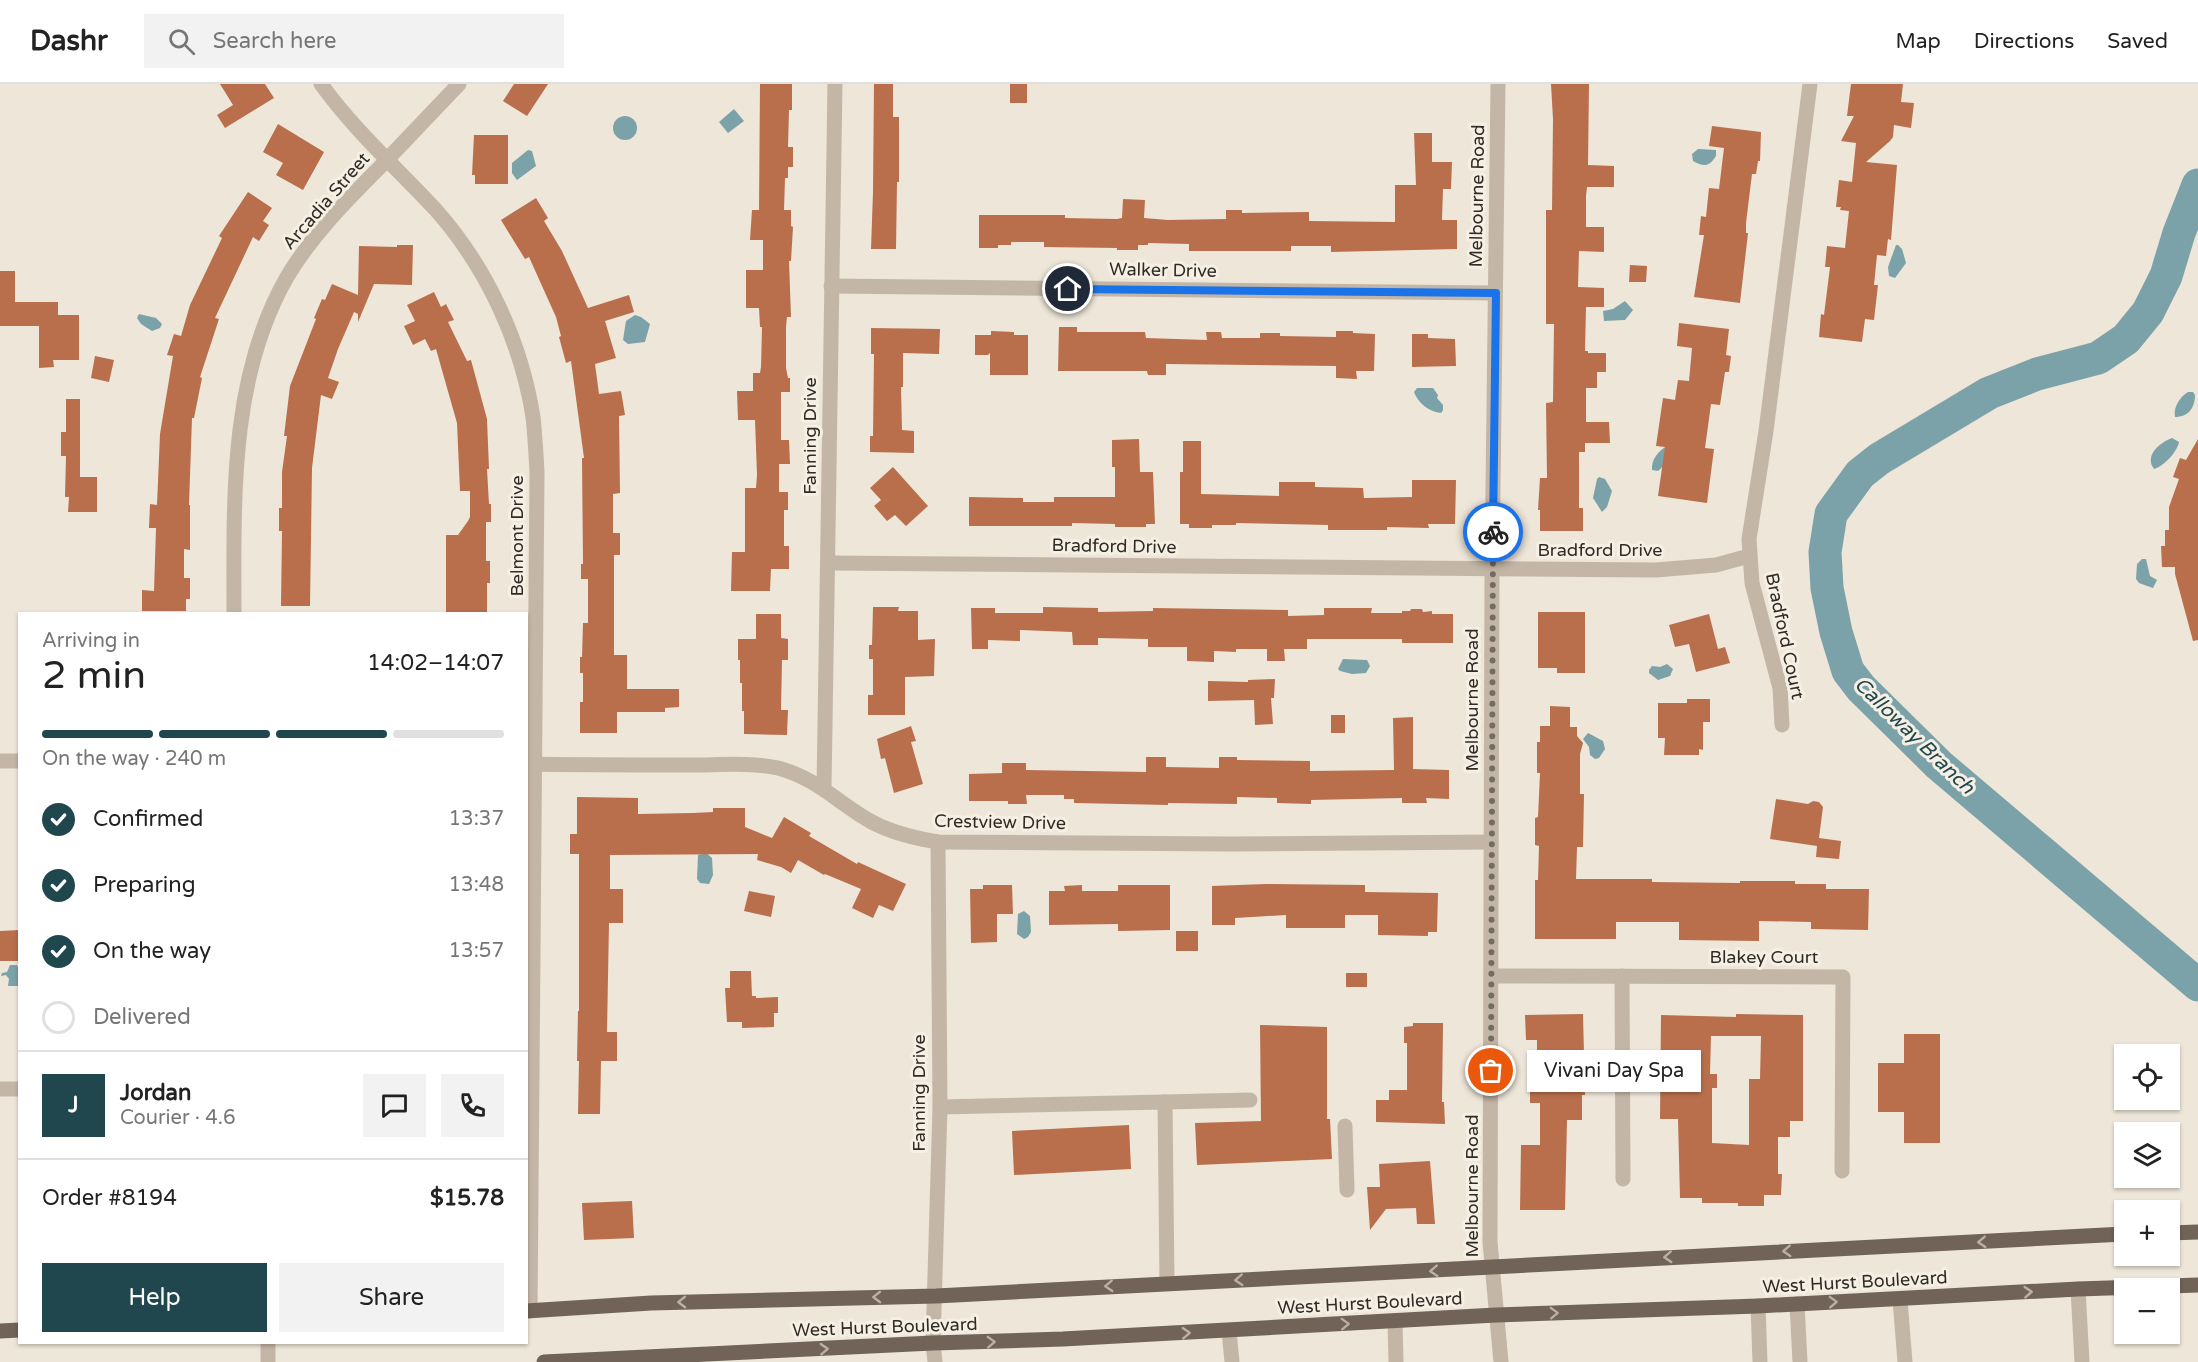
<!DOCTYPE html>
<meta charset="utf-8">
<style>
body{margin:0;font-family:"Varela Round",sans-serif;background:#f2f2f2;color:#222;height:100vh;display:flex;flex-direction:column;font-size:22px;white-space:nowrap}
*{box-sizing:border-box;margin:0}
p{font-size:20px;color:#767676}
.icon{flex:none;width:33px;height:33px;fill:none;stroke:currentColor;stroke-width:2;stroke-linecap:round;stroke-linejoin:round}
.map{position:relative;flex:1;overflow:hidden}
.panel{position:absolute;left:18px;top:528px;width:510px;height:732px;display:flex;flex-direction:column;background:#fff;border-radius:0px;box-shadow:0 2px 4px #0004}
.panel>*{flex:none}
.fabs{position:absolute;left:2114px;top:960px;display:grid;gap:12px}
.fabs a{display:grid;place-items:center;width:66px;height:66px;border-radius:0px;background:#fff;box-shadow:0 2px 4px #0004;font-size:30px}
.pin{position:absolute;display:grid;place-items:center;width:51px;height:51px;color:#fff;margin:-26px;border:3px solid #fff;border-radius:50%;box-shadow:0 2px 6px #0007}
.courier{position:absolute;display:grid;place-items:center;width:60px;height:60px;margin:-30px;border:4px solid #1a73e8;border-radius:50%;background:#fff;color:#222;box-shadow:0 2px 8px #0007}
.bubble{position:absolute;height:42px;border-radius:0px;background:#fff;box-shadow:0 2px 4px #0004;font-size:20px;font-weight:600;line-height:42px;text-align:center}
.summary em{font-style:normal;font-weight:600}
.summary div{display:flex;flex-direction:column-reverse}
.summary{display:flex;align-items:center;justify-content:space-between;height:102px;padding:0 24px}
h1{font-size:39px;font-weight:600;line-height:45px}
.bar{display:grid;grid-template-columns:repeat(4,1fr);gap:9px 6px;align-content:center;height:72px;padding:0 24px}
.bar i{height:8px;border-radius:4px;background:#e0e0e0}
.bar .on{background:#20474e}
.bar p{grid-column:span 4}
.line{display:flex;align-items:center;gap:15px;padding:0 24px;border-top:2px solid #e0e0e0}
.line div{flex:1}
.round{display:grid;place-items:center;flex:none;width:63px;height:63px;border-radius:0px;background:#f2f2f2}
ol{padding:0 24px;list-style:none}
li{display:flex;align-items:center;gap:18px;height:66px}
li p{margin-inline-start:auto}
li .icon{padding:6px;border-radius:50%;background:#20474e;color:#fff;stroke-width:4}
li:last-child{color:#767676}
li i{width:33px;height:33px;border:3px solid #e0e0e0;border-radius:50%}
.action{display:flex;gap:12px;margin-top:auto;padding:12px 24px}
.action a{flex:1;height:69px;border-radius:0px;background:#20474e;color:#fff;font-size:24px;font-weight:600;line-height:69px;text-align:center}
.action a+a{background:#f2f2f2;color:#222}
header{display:flex;align-items:center;gap:36px;box-sizing:border-box;height:84px;padding:0 30px;background:#fff;border-bottom:2px solid #e0e0e0}
header strong{font-size:28px}
nav{display:flex;gap:33px;margin-inline-start:auto;font-size:21px}
.search{width:420px;height:54px;background:#f2f2f2;display:flex;align-items:center;gap:15px;box-sizing:border-box;padding:0 21px;border-radius:0px;color:#767676;font-size:22px}
.map>svg:first-child{display:block}
.water{fill:#7ba2a8}
.lines{fill:none;stroke-linecap:round;stroke-linejoin:round}
.river{stroke:#7ba2a8;stroke-width:33}
.building{fill:#b96f4c;fill-rule:evenodd}
.minor{stroke:#c4b6a6;stroke-width:15}
.major{stroke:#726359;stroke-width:15}
.oneway{stroke:#bbb0a5}
.done{stroke:#736c65;stroke-width:6;stroke-dasharray:0 10.8}
.route{stroke:#1a73e8;stroke-width:8}
.labels{text-anchor:middle;dominant-baseline:central;stroke-width:6;stroke-linejoin:round;paint-order:stroke}
.street-label{font-size:18px;fill:#312b26;stroke:#f6efe4}
.water-label{font-size:20px;font-style:italic;fill:#20474e;stroke:#f6efe4}
</style>
<header>
<strong>Dashr</strong>
<div class="search"><svg class="icon" aria-label="search" viewBox="0 0 24 24"><circle cx="10" cy="10" r="6"/><path d="M15 15l6 6"/></svg>Search here</div>
<nav><a>Map</a><a>Directions</a><a>Saved</a></nav>
</header>
<div class="map">
<svg width="2198" height="1278" viewBox="0 0 2198 1278">
<rect width="100%" height="100%" fill="#eee6d9"/>
<g class="water">
<path d="M734 25 744 37 728 49 719 38Z"/>
<circle cx="625" cy="44" r="12"/>
<path d="M1698 65 1716 66V72C1709 83 1704 83 1693 77L1692 70Z"/>
<path d="M528 66 532 67 536 82 517 96 512 89V79Z"/>
<path d="M1896 161H1898L1902 165 1906 179 1895 194 1889 192 1888 183Z"/>
<path d="M1625 217 1633 226 1625 236 1604 237 1603 227 1613 225Z"/>
<path d="M139 230 156 234 162 240 160 244 152 247 141 240 137 234Z"/>
<path d="M635 231 641 233 650 240 645 258 628 260 623 256 626 237Z"/>
<path d="M1417 304H1433L1438 311 1437 314 1443 321V326L1441 329C1429 328 1418 319 1414 308Z"/>
<path d="M2188 308H2193L2195 311C2195 324 2188 333 2175 333 2173 323 2180 313 2188 308Z"/>
<path d="M2172 354 2179 358C2177 368 2164 382 2154 385 2144 372 2159 359 2172 354Z"/>
<path d="M1667 362 1669 377 1658 387 1652 386C1651 376 1658 367 1667 362Z"/>
<path d="M1599 393 1605 395 1612 407 1607 423 1602 428 1593 414 1597 395Z"/>
<path d="M2142 475H2146L2150 492 2157 496 2153 504 2139 499 2136 495 2137 480Z"/>
<path d="M1343 575 1367 576 1370 582 1366 589 1352 590 1340 587 1338 585Z"/>
<path d="M1667 580 1673 585 1670 592 1658 596 1649 589V586L1652 582 1660 583Z"/>
<path d="M1588 649 1603 657 1605 665 1599 674 1595 675 1590 671 1589 663 1583 655Z"/>
<path d="M706 769 712 774 713 791 709 800 700 799 697 795 698 771Z"/>
<path d="M1024 827 1030 832 1031 848 1028 853 1024 855 1017 850 1018 830Z"/>
<path d="M10 881H17L19 886V902H8L9 895 6 891 1 892 2 889 7 888Z"/>
</g>
<g class="lines">
<path class="river" d="M2198 101 2179 149 2166 192 2148 228 2126 255 2098 274 2037 290 1989 309 1879 375 1860 390 1831 430 1825 468 1827 504 1836 548 1848 587 1861 604 1939 681 2198 901"/>
</g>
<g class="building">
<path d="M220 0H265L274 14 225 44 217 31 233 21Z"/>
<path d="M514 0H548L527 32 503 17Z"/>
<path d="M760 0H792V26H789L788 63H793V83H788V94H785L784 126H791V142L793 143 791 177H789L791 233H787L786 243V284L788 294H790V308H781V356H789L790 380H779V408H788V426H784V462H789V485H771L770 507H731L732 468H745V404H756L757 391 755 336H738L737 307H753V289H760L761 283 762 243H760L759 224H746V186H763V156H750L752 126H759Z"/>
<path d="M874 0H893V33H899V98H897L896 165H871L873 108Z"/>
<rect x="1010" y="0" width="17" height="19"/>
<path d="M1551 0H1589L1588 81 1614 82V103H1587L1586 112V143H1604V168L1579 167 1578 203 1604 204V223H1586L1585 267H1588V269H1606V288H1597V304H1586V338H1609L1610 359H1585V368H1579V424H1583V447H1540V426H1538L1540 394H1547L1546 319 1553 318 1554 240H1546V126H1552L1553 35Z"/>
<path d="M1851 0H1903L1901 18 1914 19 1911 44 1894 41 1893 53 1890 57 1866 78 1897 81 1891 156 1888 155 1886 172 1877 171 1874 201H1878L1874 236 1865 235 1862 258 1819 253 1821 230 1824 231 1830 183H1825L1827 162 1845 164 1849 127 1840 126 1841 123H1836L1839 96 1852 98 1856 59 1841 57 1854 32H1847Z"/>
<path d="M278 40 324 68 303 106 276 91 283 79 263 68Z"/>
<path d="M1712 42 1761 48 1760 77H1758L1756 90H1752L1746 139V149H1748L1740 219 1694 213 1704 151H1699L1701 132 1706 133 1709 104 1719 105 1724 64 1709 62Z"/>
<path d="M1414 49H1432V78H1452L1451 105H1443L1442 136H1457V165L1331 168V162H1291V167H1189V160L1148 159V161H1138V166H1117V164L1044 163V158H1011V161H998V164H979V131H1065V134L1117 135 1122 134 1123 115 1145 116 1144 134 1168 136 1226 135V126H1242V129L1309 128V137L1395 138V101H1416Z"/>
<path d="M474 51H508V100H475V91H472Z"/>
<path d="M248 108 272 124 263 137 269 141 259 157 253 153 215 234 219 235 200 293 202 294 194 334H192L189 421H190V466L184 465V494H190V515H186V527H142V506L154 507 156 444H149L150 420 157 421 160 350 173 272 167 271 174 250 181 252 190 221 222 154 219 152Z"/>
<path d="M536 114 548 134 544 137 562 167 588 224 629 211 634 228 605 237 616 274 595 280 599 310 621 307 625 331 619 332 620 409 613 410V449H620V471H614V571H627V605H679V623L665 624V628H617V649H580V618H583V589H580V573H582L583 539H588V495H581V480H583L582 374H584L571 277 566 279 559 253 561 252 556 233 529 173 525 175 501 136Z"/>
<path d="M397 161H413L412 201 374 200 358 238V230L354 228 338 265 328 294 339 298 332 315 321 311 312 384 310 522H281L282 447H279V424H282V388L287 352H284L290 302 316 235 314 234 322 215 325 216 332 200 358 211 359 162 397 163Z"/>
<path d="M1630 181 1647 182 1646 198H1629Z"/>
<path d="M0 187H15V218H58V231H79V276H53L54 283 39 284V242H0Z"/>
<path d="M434 208 441 223 446 220 454 236 448 238 467 277 471 276 487 335 489 385H487L489 420H491V438H486V477H490V499H487V530H446V451H458L468 437 470 433V407H460L457 339 436 265 431 267 425 255 413 261 404 242 415 237 407 221Z"/>
<path d="M1679 239 1729 245 1726 271 1731 272 1729 288H1725L1720 321 1711 320 1705 364 1714 365 1707 419 1658 412 1665 363 1656 362 1663 314 1675 316 1678 296 1689 297 1692 264 1677 262Z"/>
<path d="M1059 243H1077V248H1145L1146 254 1207 256 1206 248H1221L1222 254H1260V249H1280V252L1336 253V247H1353V249L1375 250 1374 287H1356L1357 295 1336 294V282L1166 280V291H1148L1147 287H1058Z"/>
<path d="M871 244 940 245 939 270 903 269V303H901L902 346 914 347V369L870 368V352H873L874 270H871Z"/>
<path d="M991 247 1014 248V251H1028V291H990V269L988 271H975V251H991Z"/>
<path d="M1412 250H1428V254L1455 255 1456 282 1412 283Z"/>
<path d="M95 272 114 276 109 298 91 294Z"/>
<path d="M66 315H80V393H97V428H68L69 413H65L66 372H61V348H66Z"/>
<path d="M1139 355 1140 388H1153L1155 440H1146V443H1115V440L1072 439V442H969V413L1023 414V418H1054V413H1115V383H1112V356Z"/>
<path d="M2198 355V556L2193 557 2175 490V483H2162L2161 462H2165V446H2169V423L2179 395 2173 393 2180 374 2186 376Z"/>
<path d="M1183 357H1201V410L1279 412V398H1315V403L1363 404 1364 414 1412 413V396H1456L1455 440H1428L1429 444 1387 443V446H1328V441L1236 439V441H1212V444H1189V440H1180V388H1183Z"/>
<path d="M893 383 928 422 906 442 895 431 887 437 874 422 881 416 870 404Z"/>
<path d="M873 523H899L898 527H918V556L935 555 934 592 905 593V631H868V611H873V575H869V561H872Z"/>
<path d="M1043 523 1098 524V528L1153 527V524L1288 526V532L1324 531V524H1372L1371 529H1402V527H1410L1411 525H1422L1423 528 1432 527V530H1453V559H1402V555H1307V565H1284L1285 577H1267V565H1236V568L1214 567V578L1187 577V563H1148V555L1098 554V561H1073L1072 548 1020 546V557L988 556V565H972L971 524H995V529H1043Z"/>
<path d="M1538 528H1585V589H1557V584H1538Z"/>
<path d="M756 530H781V554L788 555V576H782L781 626H788L787 651 744 650V627H742V599H740V576H738V555H756Z"/>
<path d="M1709 530 1718 565 1725 563 1730 579 1696 588 1689 560 1675 563 1669 541Z"/>
<path d="M1275 595 1274 614H1271L1273 640 1255 641 1254 616 1208 617V597L1248 598V596Z"/>
<path d="M1687 615H1710V638H1703V666L1699 665V671H1664L1665 654H1658V619H1687Z"/>
<path d="M1550 622 1570 623V643H1577V652L1583 659 1580 670V710H1584L1583 763H1577L1576 795H1652V798L1740 799V797H1795V800H1826V805H1869L1868 846 1811 845V838L1759 837V857L1679 856V838H1616V855H1535V796H1538L1539 762 1535 761V734L1538 733 1540 689H1537V658H1540V642H1550Z"/>
<rect x="1331" y="631" width="14" height="18"/>
<path d="M1413 633V685L1449 686V715L1426 714 1427 719H1402V714L1311 716V720L1277 719V714L1237 713V720L1168 719V721L1074 719V715H1064V711H1026L1027 720H1008V717H969V690L1002 689V679H1026V686L1146 688V673H1166V683L1219 684V673H1237V676L1310 677V687L1394 686 1393 634Z"/>
<path d="M911 642 916 657 911 658 923 700 894 709 885 674 881 675 877 655Z"/>
<path d="M577 713 638 714V730L693 729 713 728V724H745V743L772 754 784 733 811 749 809 752 857 780 858 778 906 800 893 827 879 821 873 834 852 824 861 805 825 790 824 791 798 776 791 789 781 783 757 776 758 770 610 771V805H623V839H609L607 948H617V977H601L600 1030H578L579 977H577L578 927H579V770H570V750H577Z"/>
<path d="M1776 715 1808 720 1813 717 1819 718 1823 723 1819 754 1841 757 1839 775 1816 773 1817 762 1770 755Z"/>
<path d="M1266 800 1365 801V808L1438 809 1437 848H1428V852L1378 851V831H1345V844H1286V831L1235 834V841H1212V802Z"/>
<path d="M983 801H1012L1013 830H997V858L971 859 970 805H983Z"/>
<path d="M1082 801V807H1118V801H1170V846L1118 847V840L1049 841V807H1065L1064 802Z"/>
<path d="M749 807 775 812 771 833 744 827Z"/>
<path d="M20 846V877H0V847Z"/>
<rect x="1176" y="847" width="22" height="20"/>
<path d="M730 887H751L752 912H756V914L778 913V929H774V943L742 944V938H727L725 904H730Z"/>
<rect x="1346" y="889" width="21" height="14"/>
<path d="M1583 930 1585 1011H1582V1036H1567L1565 1126H1520L1521 1061H1540V1019H1530V990H1537V956H1526L1525 931Z"/>
<path d="M1736 930 1803 931V1037H1790V1053H1778V1090H1782L1781 1111H1764V1122H1738V1119H1702V1114H1680L1678 1035H1660L1661 931 1736 933ZM1711 952H1761L1760 995H1749V1061L1712 1059V1004H1717V990H1710Z"/>
<path d="M1413 939H1443L1442 1018H1444L1445 1040 1376 1038V1016H1389V1006H1407V959H1404V943L1413 942Z"/>
<path d="M1260 941 1327 943V1035H1330L1332 1075 1197 1081 1195 1039 1261 1037Z"/>
<path d="M1904 950H1940V1059H1904V1028H1878V979H1904Z"/>
<path d="M1129 1041 1131 1085 1014 1091 1012 1047Z"/>
<path d="M1430 1077 1435 1140H1417L1416 1124 1386 1125 1370 1146 1367 1103H1380L1379 1080Z"/>
<path d="M632 1117 634 1154 584 1156 582 1119Z"/>
</g>
<g class="lines">
<g class="minor">
<path d="M321 0C354 46 397 84 435 125 486 182 521 257 533 333 535 351 536 370 537 388L530 1227"/>
<path d="M1498 0 1492 485 1490 1158 1501 1278"/>
<path d="M831 202 1495 209"/>
<path d="M829 479 1656 486 1716 481 1749 472"/>
<path d="M234 530C234 417 229 294 287 193 312 151 347 116 381 82 407 55 433 27 459 0"/>
<path d="M1782 641 1780 604 1752 499 1749 455 1766 347 1810 0"/>
<path d="M0 677H20"/>
<path d="M526 680C581 681 636 681 691 681 719 681 751 678 778 684 815 694 834 715 865 734 887 748 913 754 938 758L1230 760 1491 758"/>
<path d="M824 704C829 469 830 235 835 0"/>
<path d="M1492 892 1843 893 1842 1087"/>
<path d="M1622 892 1623 1095"/>
<path d="M0 1005H20"/>
<path d="M1165 1018 1250 1016"/>
<path d="M940 1023 1165 1018 1167 1199"/>
<path d="M1345 1042 1347 1106"/>
<path d="M2078 1205 2082 1278"/>
<path d="M1900 1216 1905 1278"/>
<path d="M1797 1220 1800 1278"/>
<path d="M1758 1222 1760 1278"/>
<path d="M1395 1238 1396 1278"/>
<path d="M1229 1247 1232 1278"/>
<path d="M268 1258V1278"/>
<path d="M935 1278 933 1259 940 1023 938 758"/>
</g>
<g class="major">
<path d="M2169 1149 2198 1148"/>
<path d="M526 1227 651 1219 936 1212 2124 1150"/>
<path d="M0 1247 20 1246"/>
<path d="M544 1278 933 1259 1063 1255 1496 1231 1758 1222 2078 1205 2198 1201"/>
</g>
</g>
<defs><path id="oneway-chevron" d="M-2-3.5L2.5 0L-2 3.5" fill="none" stroke-width="1.6" stroke-linecap="round" stroke-linejoin="round" transform="scale(1.5)"/></defs>
<g class="oneway">
<use href="#oneway-chevron" transform="translate(1982 1158) rotate(177)"/>
<use href="#oneway-chevron" transform="translate(1787 1167) rotate(177)"/>
<use href="#oneway-chevron" transform="translate(1668 1173) rotate(177)"/>
<use href="#oneway-chevron" transform="translate(1434 1187) rotate(177)"/>
<use href="#oneway-chevron" transform="translate(1239 1196) rotate(177)"/>
<use href="#oneway-chevron" transform="translate(1109 1202) rotate(177)"/>
<use href="#oneway-chevron" transform="translate(2028 1208) rotate(-4)"/>
<use href="#oneway-chevron" transform="translate(877 1213) rotate(179)"/>
<use href="#oneway-chevron" transform="translate(682 1218) rotate(179)"/>
<use href="#oneway-chevron" transform="translate(1833 1218) rotate(-2)"/>
<use href="#oneway-chevron" transform="translate(1554 1229) rotate(-2)"/>
<use href="#oneway-chevron" transform="translate(1345 1240) rotate(-2)"/>
<use href="#oneway-chevron" transform="translate(1186 1249) rotate(-3)"/>
<use href="#oneway-chevron" transform="translate(991 1258) rotate(-2)"/>
<use href="#oneway-chevron" transform="translate(824 1265) rotate(-3)"/>
</g>
<g class="lines">
<path class="done" d="M1491 987 1493 448"/>
<path class="route" d="M1068 205 1496 209 1493 448"/>
</g>
<g class="labels">
<g class="street-label">
<text transform="translate(1477 112) rotate(-89)">Melbourne Road</text>
<text transform="translate(326 117) rotate(-49)">Arcadia Street</text>
<text transform="translate(1163 186) rotate(1)">Walker Drive</text>
<text transform="translate(810 352) rotate(-90)">Fanning Drive</text>
<text transform="translate(517 452) rotate(-90)">Belmont Drive</text>
<text transform="translate(1114 462) rotate(1)">Bradford Drive</text>
<text x="1600" y="466">Bradford Drive</text>
<text transform="translate(1785 552) rotate(78)">Bradford Court</text>
<text transform="translate(1472 616) rotate(-90)">Melbourne Road</text>
<text transform="translate(1000 738) rotate(1)">Crestview Drive</text>
<text x="1764" y="873">Blakey Court</text>
<text transform="translate(919 1009) rotate(-90)">Fanning Drive</text>
<text transform="translate(1472 1102) rotate(-90)">Melbourne Road</text>
<text transform="translate(1855 1198) rotate(-3)">West Hurst Boulevard</text>
<text transform="translate(1370 1219) rotate(-3)">West Hurst Boulevard</text>
<text transform="translate(885 1243) rotate(-2)">West Hurst Boulevard</text>
</g>
<g class="water-label">
<text transform="translate(1914 652) rotate(44)">Calloway Branch</text>
</g>
</g>
</svg>
<div class="fabs">
<a><svg class="icon" aria-label="locate" viewBox="0 0 24 24"><circle cx="12" cy="12" r="6"/><path d="M12 2v4M12 18v4M2 12h4M18 12h4"/></svg></a>
<a><svg class="icon" aria-label="layers" viewBox="0 0 24 24"><path d="M12 4l9 5-9 5-9-5zM3 14l9 5 9-5"/></svg></a>
<a>+</a>
<a>−</a>
</div>
<div class="pin" style="left:1491px;top:987px;background:#ea580c"><svg class="icon" aria-label="bag" viewBox="0 0 24 24"><path d="M5 8h14l-1 12H6zM9 8a3 3 0 0 1 6 0"/></svg></div>
<div class="pin" style="left:1068px;top:205px;background:#1f2937"><svg class="icon" aria-label="home" viewBox="0 0 24 24"><path d="M3 11l9-7 9 7M6 9v11h12V9"/></svg></div>
<div class="courier" style="left:1493px;top:448px"><svg class="icon" aria-label="bike" viewBox="0 0 24 24"><circle cx="6" cy="16" r="4"/><circle cx="18" cy="16" r="4"/><path d="M6 16l4-8h5l3 8M10 8l3 8H6M13 5h3"/></svg></div>
<div class="bubble" style="left:1527px;top:966px;width:174px">Vivani Day Spa</div>
<section class="panel">
<div class="summary"><div><h1>2 min</h1><p>Arriving in</p></div><em>14:02–14:07</em></div>
<div class="bar"><i class="on"></i><i class="on"></i><i class="on"></i><i></i><p>On the way · 240 m</p></div>
<ol>
<li><svg class="icon" aria-label="check" viewBox="0 0 24 24"><path d="M5 12l5 5 9-10"/></svg>Confirmed<p>13:37</p></li>
<li><svg class="icon" aria-label="check" viewBox="0 0 24 24"><path d="M5 12l5 5 9-10"/></svg>Preparing<p>13:48</p></li>
<li><svg class="icon" aria-label="check" viewBox="0 0 24 24"><path d="M5 12l5 5 9-10"/></svg>On the way<p>13:57</p></li>
<li><i></i>Delivered</li>
</ol>
<div class="line" style="height:108px"><b class="round" style="background:#20474e;color:#fff">J</b><div><b>Jordan</b><p>Courier · 4.6</p></div><a class="round"><svg class="icon" aria-label="chat" viewBox="0 0 24 24"><path d="M4 5h16v11H9l-5 4z"/></svg></a><a class="round"><svg class="icon" aria-label="phone" viewBox="0 0 24 24"><path d="M5 4h4l2 5-3 2q2 4 5 5l2-3 5 2v4C11 20 4 13 5 4z"/></svg></a></div>
<div class="line" style="height:78px"><div>Order #8194</div><b>$15.78</b></div>
<div class="action"><a>Help</a><a>Share</a></div>
</section>
</div>
